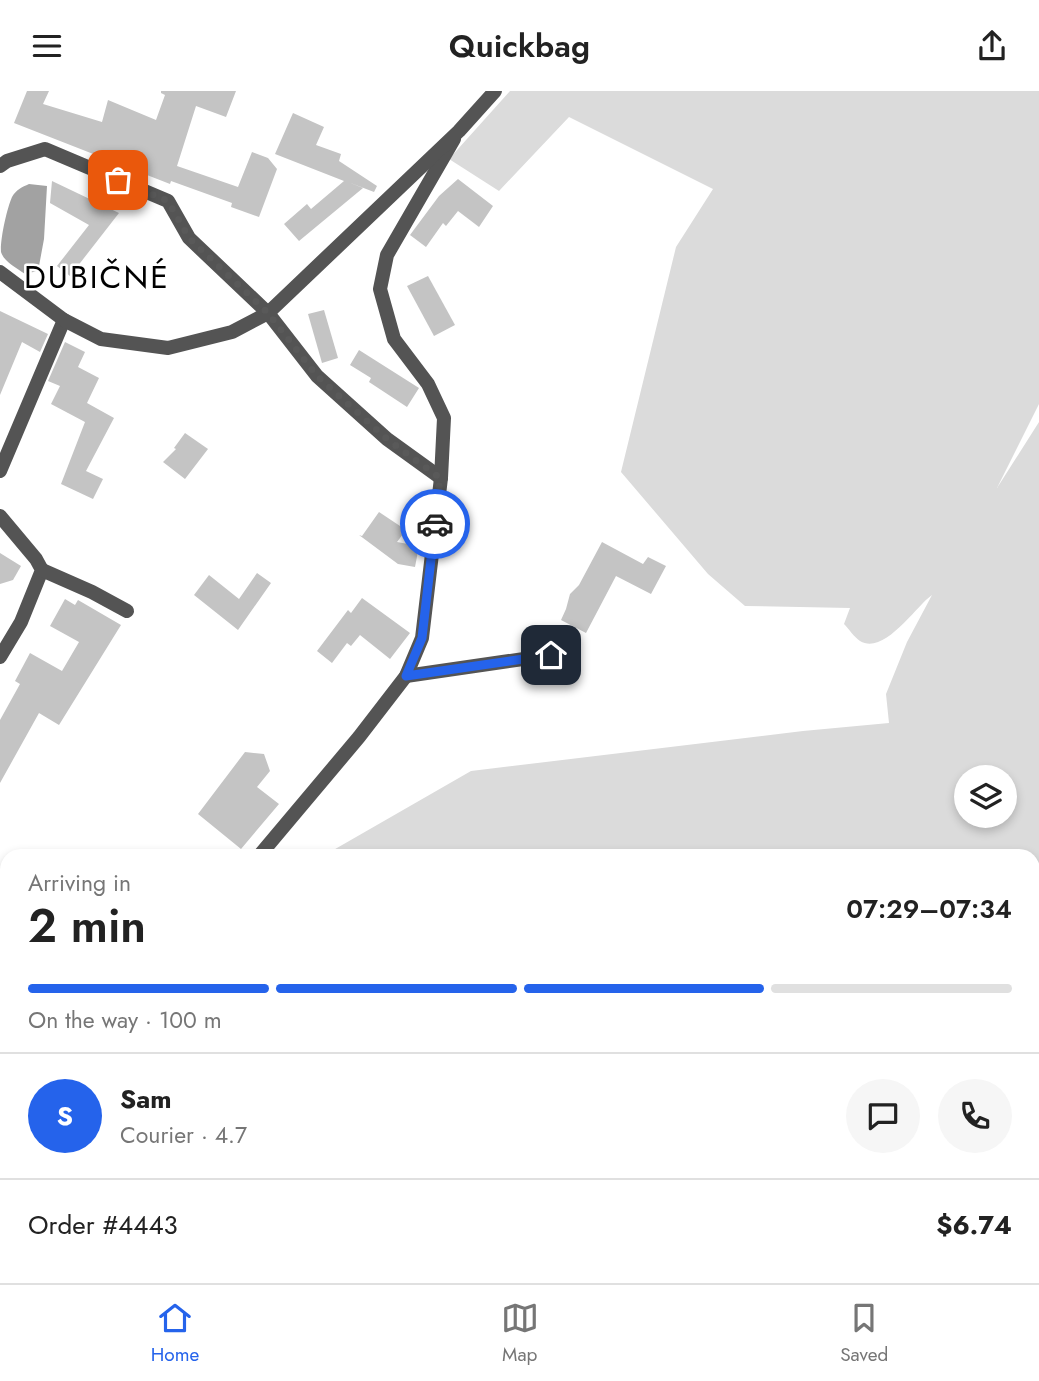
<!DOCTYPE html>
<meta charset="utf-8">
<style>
body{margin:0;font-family:Jost,sans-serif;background:#f6f6f6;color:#222;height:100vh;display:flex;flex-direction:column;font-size:26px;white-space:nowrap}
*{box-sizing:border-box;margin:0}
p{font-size:23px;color:#767676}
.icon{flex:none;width:38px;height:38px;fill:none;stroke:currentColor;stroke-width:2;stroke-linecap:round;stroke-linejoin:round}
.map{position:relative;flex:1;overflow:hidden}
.sheet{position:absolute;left:0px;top:758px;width:1040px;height:436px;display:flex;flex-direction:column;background:#fff;border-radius:21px 21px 0 0;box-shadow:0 4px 10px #0003}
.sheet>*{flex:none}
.fabs{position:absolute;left:954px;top:674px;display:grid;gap:14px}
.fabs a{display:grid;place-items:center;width:63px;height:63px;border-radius:50%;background:#fff;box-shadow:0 4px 10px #0003;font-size:35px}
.pin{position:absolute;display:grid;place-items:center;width:60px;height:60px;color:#fff;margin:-30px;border-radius:14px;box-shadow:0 4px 10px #0006}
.courier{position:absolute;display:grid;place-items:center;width:70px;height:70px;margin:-35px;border:5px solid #2563eb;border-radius:50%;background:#fff;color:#222;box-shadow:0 2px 9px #0007}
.summary em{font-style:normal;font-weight:600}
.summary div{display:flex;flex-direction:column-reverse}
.summary{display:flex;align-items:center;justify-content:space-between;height:119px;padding:0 28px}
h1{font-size:46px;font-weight:600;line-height:52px}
.bar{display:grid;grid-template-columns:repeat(4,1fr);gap:10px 7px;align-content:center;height:84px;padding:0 28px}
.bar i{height:9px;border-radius:5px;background:#e0e0e0}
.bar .selected{background:#2563eb}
.bar p{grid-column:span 4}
.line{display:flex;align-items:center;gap:18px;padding:0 28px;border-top:2px solid #e0e0e0}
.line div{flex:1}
.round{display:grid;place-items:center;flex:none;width:74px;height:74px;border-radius:37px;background:#f6f6f6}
header{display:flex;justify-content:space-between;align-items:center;height:91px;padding:0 28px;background:#fff;font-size:32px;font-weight:600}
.dock{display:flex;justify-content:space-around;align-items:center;height:98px;border-top:2px solid #e0e0e0;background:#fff;font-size:19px;color:#767676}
.dock a{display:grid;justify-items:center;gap:4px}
.dock .selected{color:#2563eb}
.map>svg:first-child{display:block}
.green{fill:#dbdbdb;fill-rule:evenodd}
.water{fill:#a2a2a2}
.building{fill:#c4c4c4}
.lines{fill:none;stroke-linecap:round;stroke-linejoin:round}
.minor{stroke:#545454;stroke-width:14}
.tertiary{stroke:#545454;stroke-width:14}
.done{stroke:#595959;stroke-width:7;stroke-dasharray:0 12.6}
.route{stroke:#2563eb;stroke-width:9}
.labels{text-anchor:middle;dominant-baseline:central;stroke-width:5;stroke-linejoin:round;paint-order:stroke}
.quarter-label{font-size:32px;letter-spacing:2px;fill:#000;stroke:#fff}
</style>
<header><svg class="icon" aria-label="menu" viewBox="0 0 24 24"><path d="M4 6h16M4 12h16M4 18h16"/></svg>Quickbag<svg class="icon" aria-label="share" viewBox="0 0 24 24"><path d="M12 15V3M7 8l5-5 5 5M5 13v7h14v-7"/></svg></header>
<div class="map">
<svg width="1039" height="1192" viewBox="0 0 1039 1192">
<rect width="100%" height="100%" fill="#fff"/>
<g class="green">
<path d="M510 0H1039V313L997 397 1039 331V1192H272L262 1187 1032 1186V765H323L471 680 803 640 889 632 886 603 907 551 932 504C916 515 884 565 860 550 854 546 849 538 844 533L850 517 745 515 708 483 621 381 676 156 713 98 569 26 499 100 449 68ZM966 686H1004V724H966Z"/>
<path d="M7 866V1158L0 1166V877Z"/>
</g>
<path class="water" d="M29 93 47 95 44 148 39 175 37 180 25 183C17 177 4 171 1 161 0 149 7 117 12 106 16 99 22 96 29 93Z"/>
<g class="building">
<path d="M27 0H49L43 13 102 31 108 9 156 29 165 4 161 2V0H236L226 26 196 15 177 75 238 96 252 61 268 67 277 78 259 126 231 116 232 112 171 90 170 93 14 32Z"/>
<path d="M293 22 324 36 316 54 341 63 339 70 377 95 374 101 348 91 363 97 299 150 284 133 307 113 311 118 344 90 275 63Z"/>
<path d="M458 88 493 115 479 136 458 120 446 135 443 132 426 156 410 144 439 105Z"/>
<path d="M52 90 119 122 70 185 57 175 89 134 50 112Z"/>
<path d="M428 185 455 234 434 245 407 195Z"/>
<path d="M324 219 338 267 322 272 308 223Z"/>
<path d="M0 220 48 243 40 261 22 251 0 304Z"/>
<path d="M65 251 85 261 78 276 99 287 87 312 114 327 86 380 103 388 93 408 61 393 85 331 51 313 60 295 48 290Z"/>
<path d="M359 259 419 297 407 316 369 291 371 287 350 274Z"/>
<path d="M185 342 208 358 185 388 163 371 176 358 174 357Z"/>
<path d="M379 421 406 439 397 451 419 455 415 476 398 473 359 444 362 445Z"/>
<path d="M602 451 643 473 648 466 666 475 651 503 616 485 586 542 561 529 566 518 570 503 579 494Z"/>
<path d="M0 462 21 475 13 489 0 493Z"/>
<path d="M257 482 271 492 238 539 194 504 209 484 239 508Z"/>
<path d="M362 507 410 542 390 568 360 544 351 555 347 552 332 572 317 560 348 519 351 522Z"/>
<path d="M65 508 75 514 78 509 121 534 59 634 39 622 0 692V629L20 593 15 590 30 562 62 580 79 551 50 535Z"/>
<path d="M245 661 264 663 270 680 257 696 279 713 241 758 198 723Z"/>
</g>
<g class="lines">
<g class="minor">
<path d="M0 75 7 70 45 58 168 110 189 147 268 222 317 285 387 348 441 387"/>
<path d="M0 380 64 229"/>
<path d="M0 425 36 468 42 479 21 531 0 566"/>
<path d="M42 479 92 501 127 520"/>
<path d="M406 585 551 564"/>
<path d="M259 765 359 646 406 585 422 547 441 387 444 327 428 293 394 248 380 198 387 164 454 48"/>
</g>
<path class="tertiary" d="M0 181 64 229 101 248 168 257 232 241 268 222 459 40 495 0"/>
</g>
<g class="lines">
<path class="done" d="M118 89 168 110 189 147 268 222 317 285 387 348 440 387 435 433"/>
<path class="route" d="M435 433 422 547 406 585 551 564"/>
</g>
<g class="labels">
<g class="quarter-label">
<text x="97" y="186">DUBIČNÉ</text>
</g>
</g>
</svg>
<div class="fabs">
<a><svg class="icon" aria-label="layers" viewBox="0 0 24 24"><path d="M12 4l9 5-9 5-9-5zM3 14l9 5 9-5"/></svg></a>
</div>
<div class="pin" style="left:118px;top:89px;background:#ea580c"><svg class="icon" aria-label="bag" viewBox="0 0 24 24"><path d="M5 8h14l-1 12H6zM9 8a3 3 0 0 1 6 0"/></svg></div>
<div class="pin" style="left:551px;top:564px;background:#1f2937"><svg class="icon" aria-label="home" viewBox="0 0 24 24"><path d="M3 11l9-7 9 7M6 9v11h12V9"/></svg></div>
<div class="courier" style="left:435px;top:433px"><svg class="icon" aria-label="car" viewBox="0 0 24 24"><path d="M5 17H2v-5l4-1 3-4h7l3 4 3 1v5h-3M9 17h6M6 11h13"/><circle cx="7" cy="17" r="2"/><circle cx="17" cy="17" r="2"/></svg></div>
<section class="sheet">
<div class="summary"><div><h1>2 min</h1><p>Arriving in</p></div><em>07:29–07:34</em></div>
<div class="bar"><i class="selected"></i><i class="selected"></i><i class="selected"></i><i></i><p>On the way · 100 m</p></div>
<div class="line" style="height:126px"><b class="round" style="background:#2563eb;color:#fff">S</b><div><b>Sam</b><p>Courier · 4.7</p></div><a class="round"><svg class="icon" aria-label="chat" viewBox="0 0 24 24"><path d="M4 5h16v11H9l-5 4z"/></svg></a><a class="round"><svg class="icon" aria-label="phone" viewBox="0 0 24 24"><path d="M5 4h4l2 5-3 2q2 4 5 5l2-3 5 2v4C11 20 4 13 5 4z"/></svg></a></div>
<div class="line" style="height:91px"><div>Order #4443</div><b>$6.74</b></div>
</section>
</div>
<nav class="dock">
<a class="selected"><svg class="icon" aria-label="home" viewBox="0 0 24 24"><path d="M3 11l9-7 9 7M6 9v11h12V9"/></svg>Home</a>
<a><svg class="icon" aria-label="map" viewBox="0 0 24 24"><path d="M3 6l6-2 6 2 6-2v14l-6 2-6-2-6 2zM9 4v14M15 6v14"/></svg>Map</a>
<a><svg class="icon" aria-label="saved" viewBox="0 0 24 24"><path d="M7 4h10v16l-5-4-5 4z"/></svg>Saved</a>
</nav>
